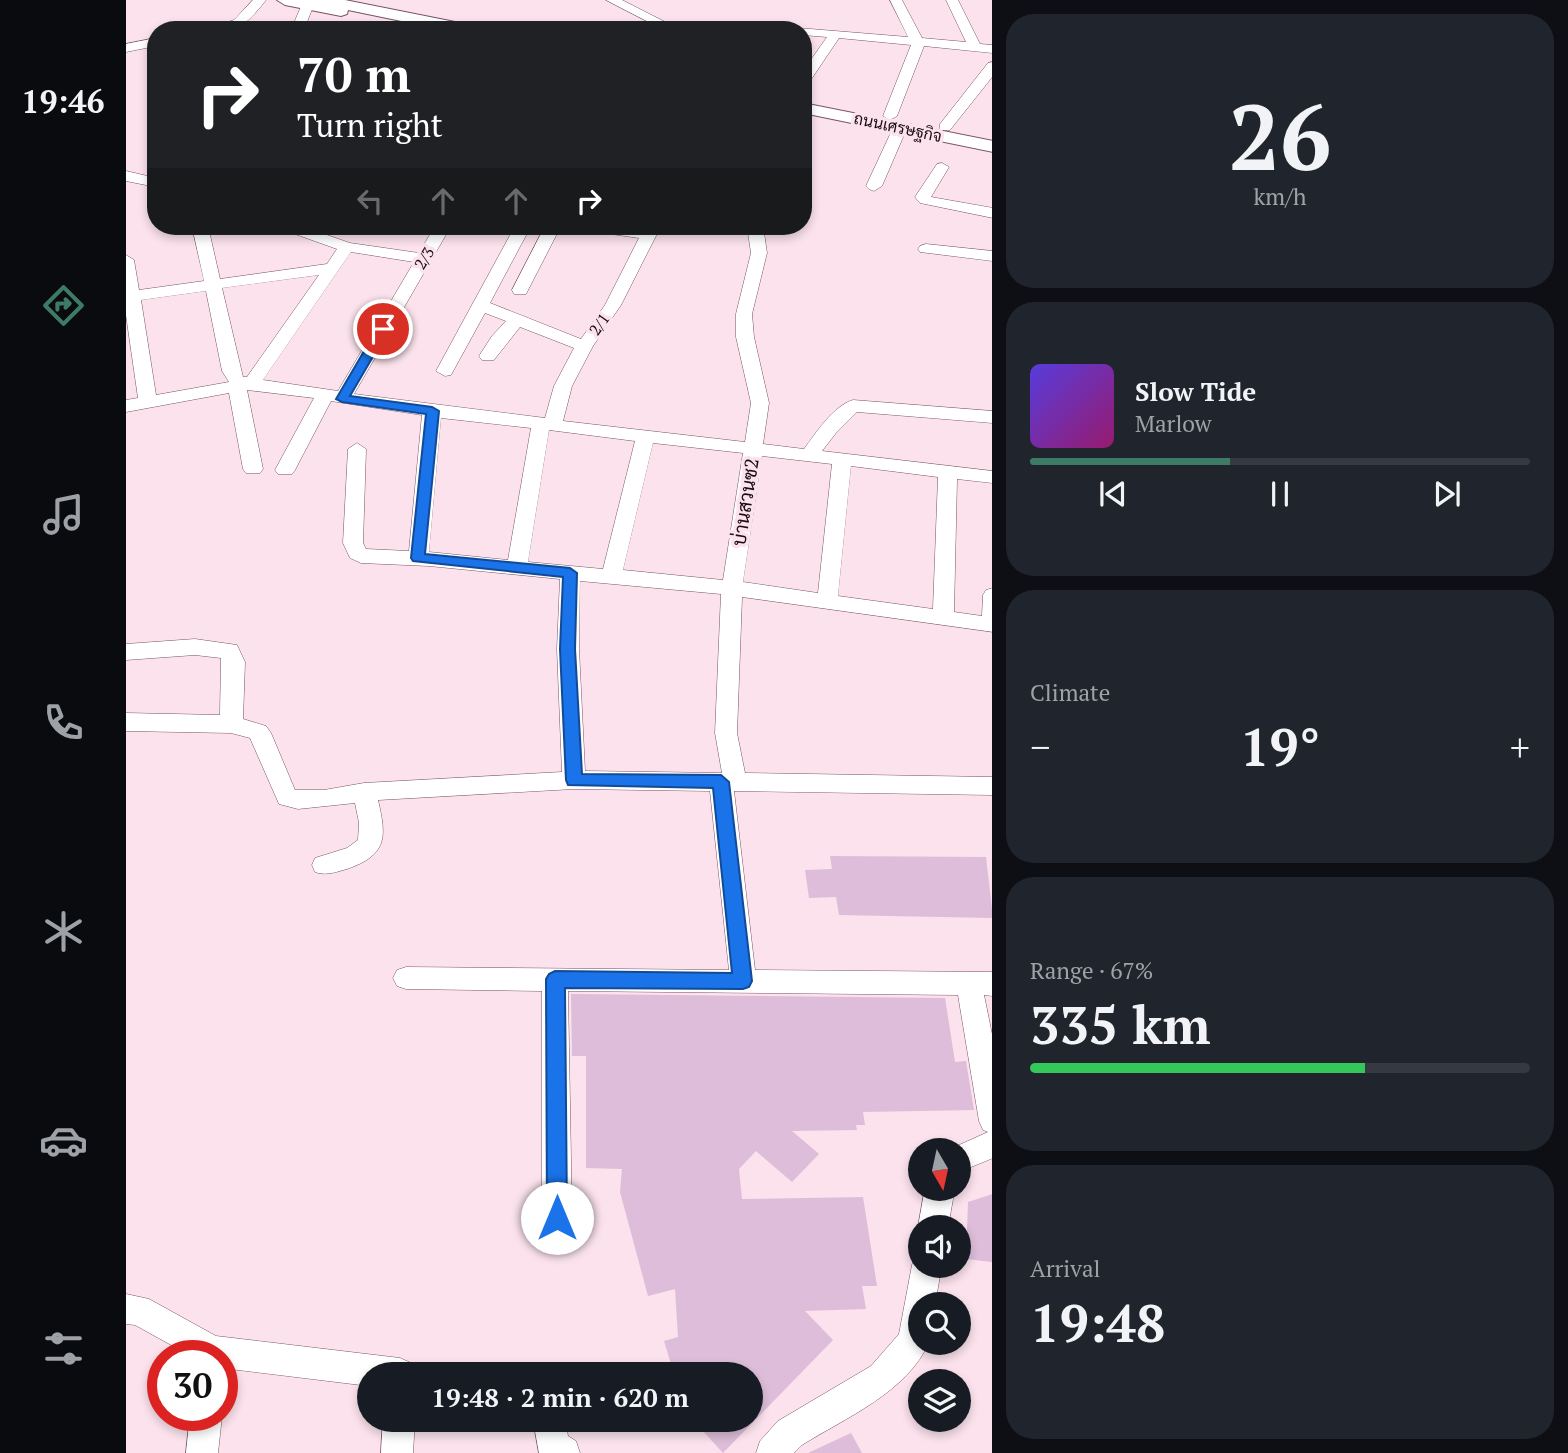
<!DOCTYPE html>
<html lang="en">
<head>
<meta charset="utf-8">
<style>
	body { margin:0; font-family:"PT Serif",Sarabun,serif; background:#20242c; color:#f1f3f6; height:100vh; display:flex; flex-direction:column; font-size:26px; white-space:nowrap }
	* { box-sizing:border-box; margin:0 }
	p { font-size:23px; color:#9ea1a6 }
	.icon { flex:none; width:38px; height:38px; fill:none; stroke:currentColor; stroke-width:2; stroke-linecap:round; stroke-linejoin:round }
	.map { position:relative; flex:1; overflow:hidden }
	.panel { display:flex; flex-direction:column; gap:14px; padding:14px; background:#0d0f14; width:576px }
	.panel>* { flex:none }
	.guide { position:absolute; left:21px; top:21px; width:665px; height:214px; border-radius:28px; box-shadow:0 4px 10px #0003; background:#202124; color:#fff; overflow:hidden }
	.needle { width:46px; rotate:171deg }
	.controls { position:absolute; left:782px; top:1138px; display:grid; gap:14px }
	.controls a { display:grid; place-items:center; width:63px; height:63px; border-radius:50%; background:#171b24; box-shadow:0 4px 10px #0003; font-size:35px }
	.speed { position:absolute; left:21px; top:1340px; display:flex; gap:14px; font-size:35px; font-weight:700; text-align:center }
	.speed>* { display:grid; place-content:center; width:91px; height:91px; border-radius:50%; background:#171b24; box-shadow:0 4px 10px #0003; line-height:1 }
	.speed .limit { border:10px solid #d22; background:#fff; color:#111 }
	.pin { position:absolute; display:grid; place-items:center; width:60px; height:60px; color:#fff; margin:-30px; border:4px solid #fff; border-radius:50%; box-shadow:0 2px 7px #0007 }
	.me { position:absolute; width:77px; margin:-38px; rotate:0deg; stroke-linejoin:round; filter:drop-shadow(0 0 5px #0008) }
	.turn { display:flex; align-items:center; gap:24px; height:147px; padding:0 35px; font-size:32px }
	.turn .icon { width:91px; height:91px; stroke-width:2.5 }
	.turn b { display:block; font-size:49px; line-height:60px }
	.lanes { display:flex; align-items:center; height:66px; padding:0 35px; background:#0003; justify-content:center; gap:35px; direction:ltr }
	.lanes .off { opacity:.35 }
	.big { font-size:52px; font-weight:600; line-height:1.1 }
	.panel .widget { flex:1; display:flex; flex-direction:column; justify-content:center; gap:10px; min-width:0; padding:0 24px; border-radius:28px; background:#20242c }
	.panel .dial { align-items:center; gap:0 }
	.dial b { font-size:91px; line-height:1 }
	.song { display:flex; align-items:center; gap:21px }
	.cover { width:84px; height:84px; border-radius:10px; background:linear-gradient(135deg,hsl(250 70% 55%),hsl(320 70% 35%)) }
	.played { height:7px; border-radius:4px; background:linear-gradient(90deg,#3e7b67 40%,#363941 40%) }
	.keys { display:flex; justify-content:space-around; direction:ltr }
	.heat { display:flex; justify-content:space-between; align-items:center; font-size:38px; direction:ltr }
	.charge { height:10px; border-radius:5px; background:linear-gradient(90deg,#34c759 67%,#363941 0) }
	.trip { position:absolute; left:231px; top:1362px; width:406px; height:70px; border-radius:35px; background:#171b24; box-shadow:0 4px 10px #0003; font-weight:600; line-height:70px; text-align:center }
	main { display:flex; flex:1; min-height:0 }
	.menu { display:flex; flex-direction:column; width:126px; justify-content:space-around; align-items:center; background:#090b0e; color:#9ea1a6 }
	.menu .icon { width:49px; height:49px }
	.menu .on { color:#3e7b67 }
	.menu b { font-size:32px; color:#f1f3f6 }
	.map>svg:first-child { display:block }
</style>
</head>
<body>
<main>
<nav class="menu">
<b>19:46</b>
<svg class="icon on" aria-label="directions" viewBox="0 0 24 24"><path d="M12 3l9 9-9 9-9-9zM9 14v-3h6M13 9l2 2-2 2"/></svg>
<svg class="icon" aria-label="music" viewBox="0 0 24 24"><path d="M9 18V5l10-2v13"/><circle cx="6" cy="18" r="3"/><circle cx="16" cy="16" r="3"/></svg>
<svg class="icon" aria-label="phone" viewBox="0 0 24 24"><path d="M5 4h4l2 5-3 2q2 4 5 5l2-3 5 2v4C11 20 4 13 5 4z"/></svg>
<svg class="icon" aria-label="climate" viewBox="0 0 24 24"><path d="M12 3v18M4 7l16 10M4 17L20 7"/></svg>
<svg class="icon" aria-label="car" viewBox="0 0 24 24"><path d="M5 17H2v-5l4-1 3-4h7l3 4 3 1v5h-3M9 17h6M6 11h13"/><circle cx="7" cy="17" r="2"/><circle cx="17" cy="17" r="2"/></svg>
<svg class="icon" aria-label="filters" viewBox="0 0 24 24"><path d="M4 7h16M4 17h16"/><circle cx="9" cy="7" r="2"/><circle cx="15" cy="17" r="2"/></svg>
</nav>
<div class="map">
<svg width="867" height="1453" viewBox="0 0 867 1453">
	<rect width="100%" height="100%" fill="#fbe2ec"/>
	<path fill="#ddbdd9" d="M704 856 860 857 867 918 713 915 710 897 683 898 679 870 706 869Z
		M445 994 819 998 829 1062 840 1061 848 1110 737 1112 739 1125H730L731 1130 666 1131 693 1154 666 1182 630 1151 613 1169 616 1199 737 1197 751 1286H736L740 1309 679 1311 707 1340 597 1453 566 1419H625V1374H548L538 1341 552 1337 549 1289 522 1296 494 1192 496 1169 460 1168V1056H446Z
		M867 1194V1262L840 1259 842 1202Z
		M725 1433 736 1453H682Z"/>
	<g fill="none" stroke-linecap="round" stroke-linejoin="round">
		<defs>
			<path id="minor" d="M127 0H140C118 28 113 30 78 30L108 20Z
				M182 0 188 4 178 30H165L176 4Z
				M480 0H496L555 30H538Z
				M764 0H776L796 38 840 42 820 0H832L854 44 867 45V53L798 46 771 116 764 120 757 116 785 45 713 38 682 84 677 85V71L701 37 677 35V30L672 28 782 37Z
				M585 26H657L663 30H579Z
				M30 38V46L0 52V44Z
				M867 62V76L824 130H814V124L862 63Z
				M774 124 781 128 756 186 748 191 743 189 740 186 767 128Z
				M816 163 823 167 805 197 867 208V218L794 203 789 197 811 164Z
				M0 171 30 178V187L0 181Z
				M66 226H82L94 279 201 264 211 249 155 229 153 226H175L224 243 293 253 309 226H325L228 394 419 418 428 386 448 348 394 327 368 360H356L353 356 366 336 380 321 359 313 325 375 319 376 310 371 389 226H405L364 303 455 339 479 305 513 238 464 231 456 226H493L517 230 519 226H535L495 305 467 346 446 386 437 421 619 442 625 403 610 337V314L625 253 621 226H637L641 253 626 314 628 337 643 403 637 444 678 449C690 433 707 406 727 400L867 411V423L731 412 710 433 696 451 867 471V483L831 479 828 612 856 616 857 595 860 590 867 588V632L616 597 611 733 619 773 867 777V795L608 791 629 970 867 972V996L858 995 867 1039V1158L833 1172V1150H822L862 1132 857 1130 853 1121 832 995 442 991 446 1218 441 1228 431 1233 421 1228 416 1218V991L280 989 271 986 267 978 271 970 280 967 603 970 584 791 448 789 252 800C261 838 261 855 221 869 210 872 200 876 189 872L186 865 189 858 221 848 232 840 233 823 229 803 172 809 153 804 124 738 105 733 0 731V713L94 715 95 658 69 655 0 660V644L69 639 111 645 119 662 117 719 140 726 145 733 169 790H198L238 783 436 772 431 649 434 579 303 566 235 563 224 558 217 543 222 449 231 443 240 449 237 543 240 549 283 551 296 415 205 401 169 470 166 474H152L149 470 188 398 121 390 137 469 134 473H120L117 469 103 393 0 412V400L12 398 0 315V255L8 260 13 290 78 281ZM225 252 288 262 212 391 137 380ZM193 275 121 377H117L96 288ZM80 291 96 371 103 382 30 395 15 300ZM315 418 405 428 382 560 303 552ZM423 430 509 441 477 569 402 562ZM527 443 617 453 597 580 497 570ZM636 456 706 464 692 593 617 582ZM725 466 812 477 807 609 712 596ZM454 581 595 594 589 733 596 773 459 771 453 649Z
				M419 226H435L400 294H388L386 290Z
				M800 244 867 251V261L794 252 792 249 794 246Z
				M799 1188H829L822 1227H794V1233L792 1227Z
				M794 1253V1265H816L809 1304H794V1342H803C782 1392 719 1418 676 1445L668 1453H630L634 1441 652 1421 745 1366 773 1334 786 1265 790 1254Z
				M0 1294 23 1299 90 1336 274 1358 285 1363 290 1374H243V1386L96 1368V1356H65L9 1325 0 1324Z
				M64 1416H96L92 1453H60Z
				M257 1419H289L287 1453H255Z
				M407 1419H439L442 1436 450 1441 454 1453H413Z"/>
			<path id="major" d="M151 0H219L344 25 352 30H319L222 10 221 14 215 16 159 5Z
				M677 103 867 141V152L677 113Z"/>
		</defs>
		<use href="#minor" stroke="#785465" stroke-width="1"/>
		<use href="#major" stroke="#785465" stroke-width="2"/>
		<use href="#minor" fill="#fff" fill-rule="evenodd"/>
		<use href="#major" fill="#fff" fill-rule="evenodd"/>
	</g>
	<path fill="#1a73e8" stroke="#114b97" stroke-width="2" d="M257 325 263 329 224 396 306 407 313 411 299 554 444 568 451 573 449 649 456 774 595 775 603 782 626 981 623 987 617 989 439 988 441 1218 438 1225 431 1228 424 1225 421 1218 420 979 423 974 429 971 606 973 587 788 442 785 440 780 434 649 437 577 287 561 285 558 300 414 216 402 210 399 251 329Z"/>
	<g text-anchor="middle" stroke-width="7" stroke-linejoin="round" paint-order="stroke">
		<g font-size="16" fill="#1b0d14" stroke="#fbe2ec">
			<text transform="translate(772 127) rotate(12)" y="6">ถนนเศรษฐกิจ</text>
			<text transform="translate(298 258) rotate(-59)" y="6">2/3</text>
			<text transform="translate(473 324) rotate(-55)" y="6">2/1</text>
		</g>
		<g font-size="19" fill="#1b0d14" stroke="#fbe2ec">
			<text transform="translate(619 502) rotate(-81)" y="7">บ่านสวนซ2</text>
		</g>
	</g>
</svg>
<div class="controls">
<a><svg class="needle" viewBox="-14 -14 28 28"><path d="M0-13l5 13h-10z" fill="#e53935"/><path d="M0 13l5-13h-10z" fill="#9ea1a6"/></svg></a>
<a><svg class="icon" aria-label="sound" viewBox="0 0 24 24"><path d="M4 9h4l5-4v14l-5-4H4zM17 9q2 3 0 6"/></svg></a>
<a><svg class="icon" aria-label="search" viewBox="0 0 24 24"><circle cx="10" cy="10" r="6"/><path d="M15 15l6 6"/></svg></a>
<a><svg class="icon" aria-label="layers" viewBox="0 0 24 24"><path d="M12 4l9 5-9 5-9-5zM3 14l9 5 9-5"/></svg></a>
</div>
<div class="speed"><div class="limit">30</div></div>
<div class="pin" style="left:257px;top:329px;background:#d93025"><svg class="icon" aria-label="arrive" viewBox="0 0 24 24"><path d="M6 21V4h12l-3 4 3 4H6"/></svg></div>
<svg class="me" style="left:431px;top:1218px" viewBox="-20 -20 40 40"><circle r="19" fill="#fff"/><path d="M0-13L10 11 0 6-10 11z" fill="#1a73e8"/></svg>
<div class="trip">19:48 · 2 min · 620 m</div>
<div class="guide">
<div class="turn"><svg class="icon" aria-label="right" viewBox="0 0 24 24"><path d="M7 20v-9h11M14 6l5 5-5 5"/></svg><div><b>70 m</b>Turn right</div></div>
<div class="lanes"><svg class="icon off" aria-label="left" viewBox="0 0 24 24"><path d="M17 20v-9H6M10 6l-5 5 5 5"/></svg><svg class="icon off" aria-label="ahead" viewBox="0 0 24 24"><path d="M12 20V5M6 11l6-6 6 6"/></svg><svg class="icon off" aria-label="ahead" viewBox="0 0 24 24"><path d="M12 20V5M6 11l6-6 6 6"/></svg><svg class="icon" aria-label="right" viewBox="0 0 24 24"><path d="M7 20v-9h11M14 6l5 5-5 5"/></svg></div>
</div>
</div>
<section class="panel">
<div class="widget dial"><b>26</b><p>km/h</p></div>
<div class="widget">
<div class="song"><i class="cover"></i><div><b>Slow Tide</b><p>Marlow</p></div></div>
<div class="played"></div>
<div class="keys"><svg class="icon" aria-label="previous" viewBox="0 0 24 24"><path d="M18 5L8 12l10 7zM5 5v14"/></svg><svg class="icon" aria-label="pause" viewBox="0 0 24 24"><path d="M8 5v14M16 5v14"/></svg><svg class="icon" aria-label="next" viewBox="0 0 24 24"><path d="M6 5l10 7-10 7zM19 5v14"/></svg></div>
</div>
<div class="widget"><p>Climate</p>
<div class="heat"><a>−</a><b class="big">19°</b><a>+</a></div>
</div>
<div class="widget"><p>Range · 67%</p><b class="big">335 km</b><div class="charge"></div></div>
<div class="widget"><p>Arrival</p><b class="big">19:48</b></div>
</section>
</main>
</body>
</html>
